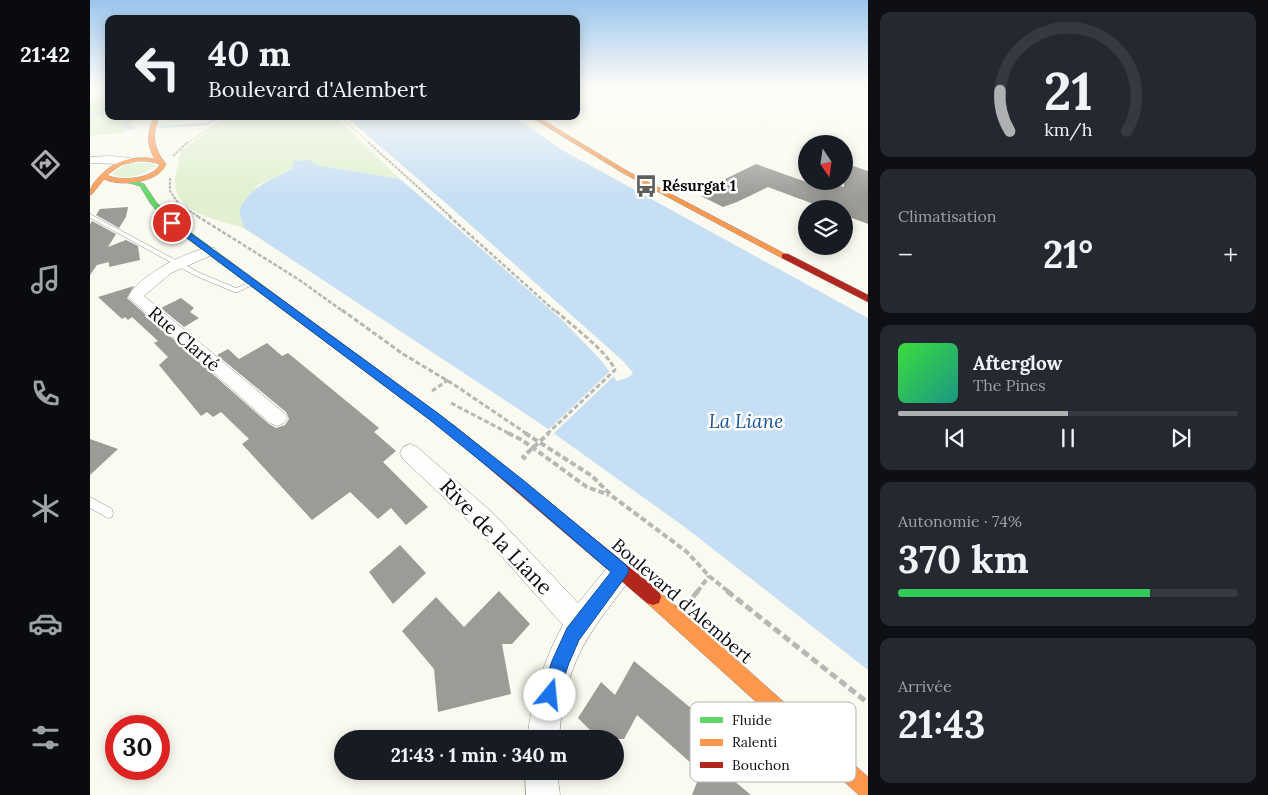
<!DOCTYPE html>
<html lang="fr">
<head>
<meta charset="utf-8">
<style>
	body { margin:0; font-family:Lora,serif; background:#242831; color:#f1f3f6; height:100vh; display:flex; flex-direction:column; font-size:19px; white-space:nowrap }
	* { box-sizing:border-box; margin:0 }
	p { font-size:16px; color:#9ea1a6 }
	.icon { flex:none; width:28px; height:28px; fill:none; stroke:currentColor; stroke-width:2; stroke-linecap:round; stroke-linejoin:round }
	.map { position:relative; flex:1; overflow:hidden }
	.details { display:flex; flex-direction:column; gap:12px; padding:12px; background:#0d0f14; width:400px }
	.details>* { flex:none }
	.hud { position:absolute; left:15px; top:15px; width:475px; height:105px; border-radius:10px; box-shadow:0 2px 12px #0003; background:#171b24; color:#f1f3f6; overflow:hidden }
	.needle { width:32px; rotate:167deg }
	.fabs { position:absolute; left:708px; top:135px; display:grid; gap:10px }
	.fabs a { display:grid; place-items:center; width:55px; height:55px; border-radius:50%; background:#171b24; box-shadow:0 2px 12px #0003; font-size:25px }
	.speed { position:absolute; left:15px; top:715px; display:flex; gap:10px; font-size:25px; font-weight:700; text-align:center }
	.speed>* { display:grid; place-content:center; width:65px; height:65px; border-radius:50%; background:#171b24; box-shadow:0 2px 12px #0003; line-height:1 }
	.speed .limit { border:8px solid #d22; background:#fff; color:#111 }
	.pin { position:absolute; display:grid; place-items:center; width:42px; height:42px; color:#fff; margin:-21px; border:2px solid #fff; border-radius:50%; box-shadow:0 1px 5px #0007 }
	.me { position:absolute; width:55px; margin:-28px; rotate:17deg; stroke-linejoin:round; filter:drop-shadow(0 0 4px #0008) }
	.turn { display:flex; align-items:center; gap:18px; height:105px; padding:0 20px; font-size:22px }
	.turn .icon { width:65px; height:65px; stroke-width:2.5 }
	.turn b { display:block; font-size:35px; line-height:42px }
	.big { font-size:38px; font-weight:700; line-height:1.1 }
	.details .card { flex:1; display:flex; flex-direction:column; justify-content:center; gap:8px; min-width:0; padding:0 18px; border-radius:10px; background:#242831 }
	.details .dial { align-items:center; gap:0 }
	.dial svg { height:130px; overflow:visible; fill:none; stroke:#363941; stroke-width:7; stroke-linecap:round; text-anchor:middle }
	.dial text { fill:#f1f3f6; stroke:none }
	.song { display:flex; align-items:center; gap:15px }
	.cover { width:60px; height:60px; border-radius:8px; background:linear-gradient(135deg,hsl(120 70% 55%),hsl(170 70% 35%)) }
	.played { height:5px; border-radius:2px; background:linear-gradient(90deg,#afb0b1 50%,#363941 50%) }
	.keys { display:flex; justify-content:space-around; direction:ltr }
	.heat { display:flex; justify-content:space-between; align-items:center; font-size:28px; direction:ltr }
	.charge { height:8px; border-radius:4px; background:linear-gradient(90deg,#34c759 74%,#363941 0) }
	.trip { position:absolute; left:244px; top:730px; width:290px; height:50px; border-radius:25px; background:#171b24; box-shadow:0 2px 12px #0003; font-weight:700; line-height:50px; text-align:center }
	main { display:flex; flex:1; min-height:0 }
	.dock { display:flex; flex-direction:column; width:90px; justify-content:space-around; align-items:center; background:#090b0e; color:#9ea1a6 }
	.dock .icon { width:35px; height:35px }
	.dock .active { color:#afb0b1 }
	.dock b { font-size:22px; color:#f1f3f6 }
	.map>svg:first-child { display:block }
</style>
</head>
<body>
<main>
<nav class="dock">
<b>21:42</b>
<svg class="icon active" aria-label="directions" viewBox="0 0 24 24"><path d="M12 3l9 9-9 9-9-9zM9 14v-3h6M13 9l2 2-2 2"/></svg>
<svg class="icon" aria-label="music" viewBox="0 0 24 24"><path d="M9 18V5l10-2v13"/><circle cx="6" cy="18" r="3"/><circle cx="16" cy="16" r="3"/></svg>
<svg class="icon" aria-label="phone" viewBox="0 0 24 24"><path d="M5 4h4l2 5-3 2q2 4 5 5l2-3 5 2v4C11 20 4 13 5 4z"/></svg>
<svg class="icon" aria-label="climate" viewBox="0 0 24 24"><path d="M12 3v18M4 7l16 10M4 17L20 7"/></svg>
<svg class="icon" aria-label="car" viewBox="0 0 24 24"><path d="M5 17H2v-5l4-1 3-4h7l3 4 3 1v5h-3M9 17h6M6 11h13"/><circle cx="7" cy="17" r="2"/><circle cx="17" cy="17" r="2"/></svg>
<svg class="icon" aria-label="filters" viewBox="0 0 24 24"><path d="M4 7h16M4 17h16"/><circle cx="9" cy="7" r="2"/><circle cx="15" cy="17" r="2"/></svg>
</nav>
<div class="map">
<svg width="778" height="795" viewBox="0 0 778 795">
	<rect width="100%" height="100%" fill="#fafaf0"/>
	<path fill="#e0f0d0" d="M19 115V116H48L34 133 0 136V118Z
		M144 116H245L310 179 226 165 220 160 168 185 149 210 154 228C131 221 89 214 85 186 84 174 90 163 90 151L124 127Z
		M58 162 66 166C52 175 38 181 22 174L35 165Z"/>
	<path fill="#cfe7be" d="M19 97V115L0 118V99Z"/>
	<path fill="#c7dff4" d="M255 116H412L429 120 472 150 778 318V670L596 528 448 422 154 228 149 210C163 184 179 182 203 168V161L220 160 226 165 310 179 379 238 471 319 509 358 527 381 539 377 543 373 534 362 357 204Z"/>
	<path fill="#fafaf0" d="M521 370 525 375 462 435 457 431Z"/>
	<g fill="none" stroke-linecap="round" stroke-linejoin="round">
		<path stroke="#c7dff4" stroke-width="2.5" d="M0 115 19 112
			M35 116 36 128H43
			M70 127 116 124 132 116"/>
	</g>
	<path fill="#9c9b96" d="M754 163 778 171V224L754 215V209H737L678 187 647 202 633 207 611 196 634 189 629 182 666 164 722 184 727 181H737L754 187Z
		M38 207 36 217 29 228 6 215 10 209Z
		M2 221 26 234 18 247 36 240 48 246 50 260 19 267V262L7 265 0 275V224Z
		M44 286 37 298 179 424 186 428 195 425 199 419 196 412 127 355 138 349 149 359 177 343 192 356 198 353 289 428 284 432 306 451 293 462 338 507 316 525 301 508 288 519 260 492 222 520 152 444 159 439 131 412 123 417 117 412 111 416 69 365 78 357 64 343 68 341 42 317 38 320 35 317 32 319 8 297Z
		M91 298 104 308 100 312 109 318 94 327 71 308Z
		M0 439 28 449 0 475Z
		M310 545 336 573 303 604 279 572Z
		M409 591 440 624 422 644H412L421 694 348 712 344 669 312 631 346 597 374 627Z
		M544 661 613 718 608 728 637 753 630 769 661 795H602L611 772 547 715 534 739H509L488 718 511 682 525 695Z"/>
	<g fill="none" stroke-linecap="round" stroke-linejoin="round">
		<defs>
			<path id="lane" d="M486 105 496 107 497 108 495 109 486 107Z
				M459 116H468L447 121 445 120Z
				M0 214 110 273 146 288 161 282 163 281 166 283 148 292H144L106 276 0 218Z
				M0 497 22 509 23 513 22 517 18 518 0 508Z"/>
			<path id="street" d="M21 156 40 158 45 161C39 166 10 163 0 163V157Z
				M119 247 124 248 126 251 124 254 81 273 54 296 194 413 197 418 194 423 187 426 180 423 38 297C50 274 95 253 119 247Z
				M320 444 327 447 403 513 488 603 522 562 531 558 540 562 544 571 540 580C495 637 475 664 469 739H437C442 699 453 661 473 625L387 529 313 459 310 453 313 447Z
				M435 771H467L470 795H436Z"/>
			<path id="fast" d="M38 179 54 184 66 202 85 221 366 427 368 430 366 433 362 435 358 433 79 225 61 204 50 186 36 182V180Z"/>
			<path id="slow" d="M65 116H70C61 134 63 148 76 164 69 183 30 187 14 179L2 194 0 195C0 187 3 184 8 178 23 161 43 155 65 159 56 144 57 131 65 116ZM47 161H58L70 164C64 179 30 182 17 175L31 165Z
				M440 116H446L537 171 699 256 692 258 533 173Z
				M563 589 569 591 778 777V795H769L557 603 555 597 557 591Z"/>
			<path id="jam" d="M692 254H698L778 295V302L692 258Z
				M362 425 366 427 569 591 571 597 569 603 563 605 557 603 358 433 356 430 358 427Z"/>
		</defs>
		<use href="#lane" stroke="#93938f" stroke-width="1"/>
		<use href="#street" stroke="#93938f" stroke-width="1"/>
		<use href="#fast" stroke="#8a8a85" stroke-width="1"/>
		<use href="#slow" stroke="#8a8a85" stroke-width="1"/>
		<use href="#jam" stroke="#8a8a85" stroke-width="1"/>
		<path stroke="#b7b7b5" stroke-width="1" stroke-dasharray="2.5 1" stroke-linecap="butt" d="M249 116 279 143
			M97 143 140 116"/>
		<path stroke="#b7b7b5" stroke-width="2" stroke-dasharray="3 1" stroke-linecap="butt" d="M278 142 361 217
			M83 156 98 142
			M80 178V191L89 204
			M89 204 109 217"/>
		<path stroke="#b7b7b5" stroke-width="2.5" stroke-dasharray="4 2" stroke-linecap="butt" d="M107 216 208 279 254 312
			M359 216 466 312"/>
		<path stroke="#b7b7b5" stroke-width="3" stroke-dasharray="5 2.5" stroke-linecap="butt" d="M252 310 313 354 363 384 437 434
			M342 391 358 380
			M361 403 420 434
			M457 434 525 370C517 351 481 325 465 310"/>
		<path stroke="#b7b7b5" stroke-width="4" stroke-dasharray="6 3" stroke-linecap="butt" d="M418 433 432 440 497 487 519 495
			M435 433 502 476 522 496 597 552 619 576 639 592
			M436 459 433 457 459 433
			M607 592 619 576"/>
		<path stroke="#b7b7b5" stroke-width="5" stroke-dasharray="8 4" stroke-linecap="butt" d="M637 591 778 703
			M603 597 608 591"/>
		<use href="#lane" fill="#fefefd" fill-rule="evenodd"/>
		<use href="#street" fill="#fefefd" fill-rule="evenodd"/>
		<use href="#fast" fill="#63d668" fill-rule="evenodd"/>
		<use href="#slow" fill="#ff974d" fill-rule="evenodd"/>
		<use href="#jam" fill="#b3261e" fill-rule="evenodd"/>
		<defs>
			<path id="rail" d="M766 86 778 91"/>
		</defs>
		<use href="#rail" stroke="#d6c6c3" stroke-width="2.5"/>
		<use href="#rail" stroke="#fff" stroke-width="2" stroke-dasharray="5" stroke-linecap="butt"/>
	</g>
	<linearGradient id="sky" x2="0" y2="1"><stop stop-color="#9bc5ed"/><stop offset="0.44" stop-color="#fdfdf8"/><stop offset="1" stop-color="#fdfdf8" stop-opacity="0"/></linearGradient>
	<rect width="778" height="197" fill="url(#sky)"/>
	<path fill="#1a73e8" stroke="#114b97" d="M80 222H85L349 414 433 480 536 565 539 571 536 576 489 640 479 663 466 701 460 704 453 701 451 695 462 661 477 628 521 572 424 488 340 420 80 225Z"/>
	<defs>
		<symbol id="bus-bare" viewBox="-9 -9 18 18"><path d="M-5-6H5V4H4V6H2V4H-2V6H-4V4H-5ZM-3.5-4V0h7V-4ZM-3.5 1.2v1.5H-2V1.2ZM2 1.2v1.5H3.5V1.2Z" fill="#5f5f5c" stroke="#fff" stroke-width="2.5" paint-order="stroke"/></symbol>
	</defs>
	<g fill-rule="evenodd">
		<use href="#bus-bare" x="540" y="170" width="32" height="32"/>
	</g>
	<g text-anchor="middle" stroke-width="5" stroke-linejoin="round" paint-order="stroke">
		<g font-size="15" font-weight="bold" fill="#0c0c0c" stroke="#fff" text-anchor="start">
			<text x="572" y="191">Résurgat 1</text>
		</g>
		<g font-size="18" fill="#0c0c0c" stroke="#fff">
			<text transform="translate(94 339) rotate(41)" y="6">Rue Clarté</text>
			<text transform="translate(592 601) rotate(41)" y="6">Boulevard d'Alembert</text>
		</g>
		<g font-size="19" font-style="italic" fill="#18549b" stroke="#fff">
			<text x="656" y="428">La Liane</text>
		</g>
		<g font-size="21" fill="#0c0c0c" stroke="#fff">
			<text transform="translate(406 537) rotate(46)" y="7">Rive de la Liane</text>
		</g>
	</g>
	<rect x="600" y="702" width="166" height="80" rx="8" fill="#fff" stroke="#b6b6b6" stroke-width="1"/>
	<rect x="610" y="717" width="23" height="6" fill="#63d668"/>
	<rect x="610" y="739" width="23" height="7" fill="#ff974d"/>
	<rect x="610" y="762" width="23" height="6" fill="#b3261e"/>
	<g font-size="14" fill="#0c0c0c">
		<text x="642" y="725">Fluide</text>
		<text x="642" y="747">Ralenti</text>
		<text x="642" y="770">Bouchon</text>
	</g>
</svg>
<div class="fabs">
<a><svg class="needle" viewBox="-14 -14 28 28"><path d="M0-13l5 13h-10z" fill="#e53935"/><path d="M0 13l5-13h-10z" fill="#9ea1a6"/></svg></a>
<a><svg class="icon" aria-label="layers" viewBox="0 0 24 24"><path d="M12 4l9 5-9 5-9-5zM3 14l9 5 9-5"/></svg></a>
</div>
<div class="speed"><div class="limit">30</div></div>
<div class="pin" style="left:82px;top:223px;background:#d93025"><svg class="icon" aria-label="arrive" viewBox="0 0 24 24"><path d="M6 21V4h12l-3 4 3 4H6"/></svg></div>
<svg class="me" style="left:460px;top:695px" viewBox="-20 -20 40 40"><circle r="19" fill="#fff"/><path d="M0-13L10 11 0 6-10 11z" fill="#1a73e8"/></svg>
<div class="trip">21:43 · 1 min · 340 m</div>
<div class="hud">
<div class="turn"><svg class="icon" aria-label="left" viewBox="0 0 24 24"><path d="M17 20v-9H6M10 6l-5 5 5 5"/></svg><div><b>40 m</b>Boulevard d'Alembert</div></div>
</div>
</div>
<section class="details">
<div class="card dial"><svg viewBox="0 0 100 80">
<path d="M14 69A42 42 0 1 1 86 69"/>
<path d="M14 69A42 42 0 0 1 8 44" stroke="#afb0b1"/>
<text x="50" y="56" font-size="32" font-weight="700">21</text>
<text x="50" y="72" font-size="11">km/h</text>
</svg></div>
<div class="card"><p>Climatisation</p>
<div class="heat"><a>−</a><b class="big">21°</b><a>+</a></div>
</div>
<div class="card">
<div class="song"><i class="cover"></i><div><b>Afterglow</b><p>The Pines</p></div></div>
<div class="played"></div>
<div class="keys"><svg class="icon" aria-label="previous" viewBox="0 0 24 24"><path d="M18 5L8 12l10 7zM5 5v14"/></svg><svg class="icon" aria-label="pause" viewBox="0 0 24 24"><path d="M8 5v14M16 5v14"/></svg><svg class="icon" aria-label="next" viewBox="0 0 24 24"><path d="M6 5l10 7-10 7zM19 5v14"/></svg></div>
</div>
<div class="card"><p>Autonomie · 74%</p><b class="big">370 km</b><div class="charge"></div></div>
<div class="card"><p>Arrivée</p><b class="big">21:43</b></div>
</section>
</main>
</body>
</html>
